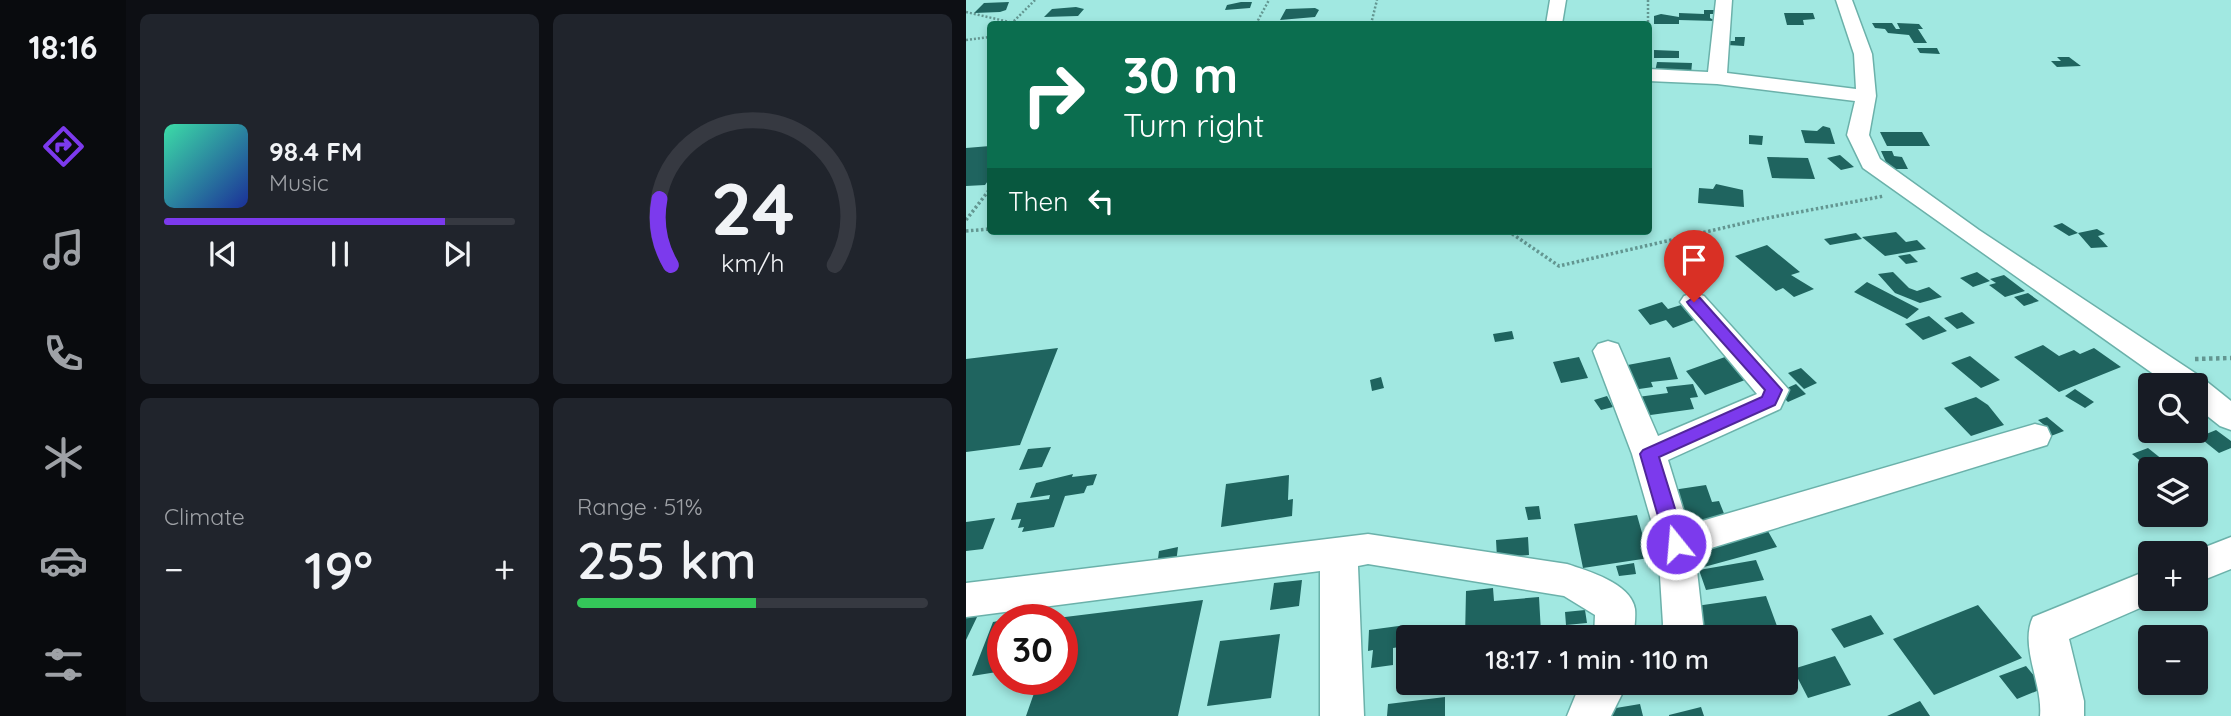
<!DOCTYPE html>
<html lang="en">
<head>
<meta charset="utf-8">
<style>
	body { margin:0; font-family:Quicksand,sans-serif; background:#20242c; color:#f1f3f6; height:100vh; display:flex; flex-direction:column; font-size:26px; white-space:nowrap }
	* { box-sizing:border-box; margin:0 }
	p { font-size:23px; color:#9ea1a6 }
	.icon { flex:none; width:38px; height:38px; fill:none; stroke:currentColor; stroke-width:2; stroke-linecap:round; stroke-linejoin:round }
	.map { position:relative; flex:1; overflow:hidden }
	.side { display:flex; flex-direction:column; gap:14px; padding:14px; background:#0d0f14; width:840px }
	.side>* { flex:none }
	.banner { position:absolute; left:21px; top:21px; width:665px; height:214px; border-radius:7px; box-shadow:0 4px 10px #0003; background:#0b6e4f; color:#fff; overflow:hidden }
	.tools { position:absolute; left:1172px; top:373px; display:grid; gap:14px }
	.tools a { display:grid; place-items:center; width:70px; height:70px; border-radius:7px; background:#171b24; box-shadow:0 4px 10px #0003; font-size:35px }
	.speed { position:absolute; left:21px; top:604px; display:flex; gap:14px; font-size:35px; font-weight:700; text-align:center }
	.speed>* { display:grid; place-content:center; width:91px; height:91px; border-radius:50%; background:#171b24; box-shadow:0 4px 10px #0003; line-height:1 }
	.speed .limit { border:10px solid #d22; background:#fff; color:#111 }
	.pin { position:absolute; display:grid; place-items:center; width:60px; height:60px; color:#fff; margin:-72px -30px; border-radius:50% 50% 50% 0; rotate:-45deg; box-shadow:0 0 7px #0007 }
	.pin .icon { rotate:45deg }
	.me { position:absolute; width:77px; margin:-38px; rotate:343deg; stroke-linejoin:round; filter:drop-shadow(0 0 5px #0008) }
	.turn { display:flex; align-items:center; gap:24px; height:147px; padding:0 21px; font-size:32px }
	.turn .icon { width:91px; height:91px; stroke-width:2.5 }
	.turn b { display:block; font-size:49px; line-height:60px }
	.then { display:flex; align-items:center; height:66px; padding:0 21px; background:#0003; gap:14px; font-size:26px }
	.big { font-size:52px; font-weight:600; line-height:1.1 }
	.side .tile { flex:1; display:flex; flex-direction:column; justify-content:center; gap:10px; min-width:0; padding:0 24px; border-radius:10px; background:#20242c }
	.side .dial { align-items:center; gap:0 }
	.dial svg { height:182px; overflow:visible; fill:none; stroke:#363941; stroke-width:7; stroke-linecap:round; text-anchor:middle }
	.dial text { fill:#f1f3f6; stroke:none }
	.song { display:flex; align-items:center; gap:21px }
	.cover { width:84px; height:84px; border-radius:10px; background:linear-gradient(135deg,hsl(160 70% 55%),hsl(230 70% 35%)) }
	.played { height:7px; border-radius:4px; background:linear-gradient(90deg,#7c3aed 80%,#363941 80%) }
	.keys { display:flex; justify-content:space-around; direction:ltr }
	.heat { display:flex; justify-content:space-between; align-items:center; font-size:38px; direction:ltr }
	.charge { height:10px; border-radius:5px; background:linear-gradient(90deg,#34c759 51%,#363941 0) }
	.side .tiles { flex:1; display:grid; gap:14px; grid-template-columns:repeat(2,1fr) }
	.trip { position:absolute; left:430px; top:625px; width:402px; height:70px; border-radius:7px; background:#171b24; box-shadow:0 4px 10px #0003; font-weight:600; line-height:70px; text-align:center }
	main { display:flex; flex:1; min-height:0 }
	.tab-bar { display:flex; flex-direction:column; width:126px; justify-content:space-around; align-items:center; background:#090b0e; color:#9ea1a6 }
	.tab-bar .icon { width:49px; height:49px }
	.tab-bar .active { color:#7c3aed }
	.tab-bar b { font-size:32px; color:#f1f3f6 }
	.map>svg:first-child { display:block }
</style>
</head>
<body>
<main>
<nav class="tab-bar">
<b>18:16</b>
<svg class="icon active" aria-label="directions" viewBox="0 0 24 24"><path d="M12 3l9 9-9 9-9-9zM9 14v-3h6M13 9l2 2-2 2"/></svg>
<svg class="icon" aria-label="music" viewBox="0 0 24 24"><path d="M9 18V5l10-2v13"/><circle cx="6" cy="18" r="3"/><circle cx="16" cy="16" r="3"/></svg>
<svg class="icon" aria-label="phone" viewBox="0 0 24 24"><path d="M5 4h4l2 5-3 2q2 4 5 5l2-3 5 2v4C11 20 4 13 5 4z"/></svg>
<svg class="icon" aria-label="climate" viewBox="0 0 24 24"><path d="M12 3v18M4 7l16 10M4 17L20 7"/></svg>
<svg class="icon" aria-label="car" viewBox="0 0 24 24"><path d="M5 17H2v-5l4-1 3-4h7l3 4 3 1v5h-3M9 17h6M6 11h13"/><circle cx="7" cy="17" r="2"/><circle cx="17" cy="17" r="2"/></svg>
<svg class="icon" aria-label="filters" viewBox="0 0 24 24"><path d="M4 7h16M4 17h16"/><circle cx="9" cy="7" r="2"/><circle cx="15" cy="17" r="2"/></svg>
</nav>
<section class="side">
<div class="tiles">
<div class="tile">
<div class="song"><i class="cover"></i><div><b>98.4 FM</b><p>Music</p></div></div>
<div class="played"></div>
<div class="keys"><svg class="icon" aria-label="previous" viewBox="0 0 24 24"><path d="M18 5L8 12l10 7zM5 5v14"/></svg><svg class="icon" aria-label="pause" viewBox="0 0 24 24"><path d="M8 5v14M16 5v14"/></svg><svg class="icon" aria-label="next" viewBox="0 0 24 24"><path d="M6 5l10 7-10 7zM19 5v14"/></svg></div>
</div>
<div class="tile dial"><svg viewBox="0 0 100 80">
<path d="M14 69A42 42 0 1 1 86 69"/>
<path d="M14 69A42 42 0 0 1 9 40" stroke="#7c3aed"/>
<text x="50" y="56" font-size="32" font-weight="700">24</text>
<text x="50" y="72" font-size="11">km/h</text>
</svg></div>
<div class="tile"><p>Climate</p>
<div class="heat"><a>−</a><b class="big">19°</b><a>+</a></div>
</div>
<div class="tile"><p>Range · 51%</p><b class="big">255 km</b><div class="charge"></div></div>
</div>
</section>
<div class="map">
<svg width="1265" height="716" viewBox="0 0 1265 716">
	<rect width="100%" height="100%" fill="#a1e8e1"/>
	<path fill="#1f645f" d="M43 2 40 10 34 12 8 13 18 3Z
		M275 2H286L284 8 259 10 261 5Z
		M110 7 118 9 112 16 78 17 86 9Z
		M349 8 353 10 349 17 314 20 320 9Z
		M738 10H750V14H744V18L750 21 713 20V24H688V16L695 14 713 17V13L738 14Z
		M818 13H847L849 19 837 20 838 25H821Z
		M906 23H926L930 29H934L931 23 953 24 957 29H952L961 43H948L943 35 922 33 919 29 909 28Z
		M769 37H779L778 46 761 45V41H769Z
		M951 48H971L974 54 954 53Z
		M688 50 713 51V58H688Z
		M1091 57H1103L1115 66 1091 67 1085 61H1095Z
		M691 62 726 63 725 74 689 72Z
		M857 126 864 128 869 144 839 143 835 130 851 131Z
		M914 132H956L964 146H921Z
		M783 135 797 136 796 145 783 144Z
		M24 146V178L19 185 0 186V148Z
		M915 151H926L928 156 936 157 942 169H923Z
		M874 155 888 167 875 170 861 158Z
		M801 157 842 158 849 179 806 178Z
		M750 184 777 190 778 207 732 203 733 188 747 189Z
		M1096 223 1112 233 1103 236 1087 226Z
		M1131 229 1139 234 1132 236 1142 247 1125 248 1112 233Z
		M930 232 940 242 951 240 960 249 919 256 896 237Z
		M890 233 896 239 864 245 858 239Z
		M801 245 834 272 825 275 848 289 828 297 817 288 810 291 769 256Z
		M944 254 952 262 940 264 932 256Z
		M927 272 943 288 951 291 963 287 976 297 954 303 929 293 912 274Z
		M1011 272 1024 281 1007 287 994 278Z
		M1038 275 1059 291 1039 297 1023 285 1030 283 1024 279Z
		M901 282 953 309 941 319 888 292Z
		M1062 293 1073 301 1058 306 1048 297Z
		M696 302 702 309 715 305 728 320 707 328 700 320 684 325 672 310Z
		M996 312 1009 323 991 329 978 318Z
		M963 316 981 331 957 340 939 324Z
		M546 331 548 339 529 342 527 334Z
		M1077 345 1093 356 1108 350 1114 354 1128 348 1155 367 1093 392 1048 357Z
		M92 348 54 445 0 452V359Z
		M1004 356 1034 380 1015 388 985 363Z
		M613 357 622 378 595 383 587 362Z
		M704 357 712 379 685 382 687 387 659 391 651 367Z
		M759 357 779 380 739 395 720 371Z
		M835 368 851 383 838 389 822 373Z
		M415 377 418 388 406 391 404 380Z
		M727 384 732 397 724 398 728 409 670 417 664 398 702 393 700 387Z
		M830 384 840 394 822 402 812 392Z
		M1109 389 1128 402 1119 408 1099 396Z
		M641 396 647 407 635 410 628 400Z
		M1010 397 1022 405 1038 425 1005 436 978 408Z
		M1081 417 1098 431 1085 436 1079 431 1083 429 1072 420Z
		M1250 430 1265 441V448L1253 453 1233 437Z
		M85 447 76 467 53 470 62 449Z
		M1182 448 1202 464 1184 469 1166 454Z
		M107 474 106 477 131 474 127 485 121 486 118 493 99 496 88 527 56 532 58 527 52 528 55 519 45 520 51 503 83 499 84 495 64 498 70 483Z
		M323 475 322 500 327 499 326 516 255 527 260 484Z
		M740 485 746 502 753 501 759 516 710 524 700 491Z
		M573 506 575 519 562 520 559 507Z
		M671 515 683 558 617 568 608 524Z
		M29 518 17 549 0 551V522Z
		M799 526 811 547 738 567 728 546Z
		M562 537 563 555 531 558 530 540Z
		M212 547 210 563 191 566 193 551Z
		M790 560 798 580 740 590 733 570Z
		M668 563 670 574 653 576 650 566Z
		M336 580 333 606 304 610 308 583Z
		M527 588 528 601 573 597 575 633 595 631 596 637H499L500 591Z
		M800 596 815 637H731L723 607Z
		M237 600 212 716H60L73 679H96V620L91 618Z
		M1012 605 1056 658 968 695 927 639Z
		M619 610 621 623 600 625 599 612Z
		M12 615 0 640V616Z
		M905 615 918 634 878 648 865 629Z
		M37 620V671L6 676 27 622Z
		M440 625V646L427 648V665L405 668 407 650 402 651 403 630Z
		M314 634 305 698 241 706 254 641Z
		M869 656 885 685 842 698 827 669Z
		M1060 666 1078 688 1051 699 1033 676Z
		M451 682H494V691L451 695Z
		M479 697V716H421L422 704Z
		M954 701 964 716H921Z
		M674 704 677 716H640L638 710Z
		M735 707 738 716H703V715Z"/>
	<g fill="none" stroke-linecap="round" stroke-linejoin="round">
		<defs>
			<path id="minor" d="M584 0H600L596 24H580Z
				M750 0H766L761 73 890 89 888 54 870 0H886L906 54 910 96 903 135 914 159 1013 230 1235 377 1265 401V430L1254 426 1230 407V385H1203L897 168 881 135 889 101 751 84 682 81V69L742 72Z
				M728 293 738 296 823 390 814 409 702 460 722 525 1069 424 1081 427 1085 436 1081 445 729 553 737 624 735 637H695L697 624 692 544 666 454 627 351 632 344 642 341 652 344 692 436 791 394 714 302 718 296Z
				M402 534 601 564C622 571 665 583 669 609 670 618 668 628 668 637H628L629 615 598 596 402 564 392 566 398 716H354V571L0 617V583Z
				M1265 537V569L1230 583V553H1224Z
				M1185 569V598H1197L1103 639 1118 701V716H1074C1077 684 1053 646 1067 617Z
				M615 682H662L645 716H601Z"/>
		</defs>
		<use href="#minor" stroke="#6bb1aa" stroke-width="3"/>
		<path stroke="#639691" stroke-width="2.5" stroke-dasharray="2 2" stroke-linecap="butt" d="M682 0V31
			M0 12 52 24
			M45 24 69 0
			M290 24 303 0
			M405 24 411 0
			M0 40 24 37"/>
		<path stroke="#639691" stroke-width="3.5" stroke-dasharray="2.5 2.5" stroke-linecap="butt" d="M0 220 24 189
			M0 231 24 229
			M542 231 593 266 791 220 918 196"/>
		<path stroke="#639691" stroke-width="4.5" stroke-dasharray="3.5 3.5" stroke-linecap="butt" d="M1229 359 1265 358"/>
		<use href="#minor" fill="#fff" fill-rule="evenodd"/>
	</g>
	<path fill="#7c3aed" stroke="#51269a" stroke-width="2" d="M728 297 734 298 816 390 809 405 693 457 720 544 717 549H703L700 544 674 454 677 450 796 397 799 390 723 305 721 302Z"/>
</svg>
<div class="tools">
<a><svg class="icon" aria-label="search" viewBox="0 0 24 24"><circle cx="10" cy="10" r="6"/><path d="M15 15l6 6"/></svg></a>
<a><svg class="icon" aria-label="layers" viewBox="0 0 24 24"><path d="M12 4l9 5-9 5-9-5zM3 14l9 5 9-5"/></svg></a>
<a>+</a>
<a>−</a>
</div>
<div class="speed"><div class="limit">30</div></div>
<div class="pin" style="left:728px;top:302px;background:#d93025"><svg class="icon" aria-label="arrive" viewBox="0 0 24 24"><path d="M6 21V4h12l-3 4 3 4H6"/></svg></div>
<svg class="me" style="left:710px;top:544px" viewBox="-20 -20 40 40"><circle r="17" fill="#7c3aed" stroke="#fff" stroke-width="3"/><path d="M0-11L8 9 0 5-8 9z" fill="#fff"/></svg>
<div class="trip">18:17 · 1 min · 110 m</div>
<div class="banner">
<div class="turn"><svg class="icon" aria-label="right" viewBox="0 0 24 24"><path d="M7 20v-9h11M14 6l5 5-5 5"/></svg><div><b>30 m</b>Turn right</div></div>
<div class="then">Then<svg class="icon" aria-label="left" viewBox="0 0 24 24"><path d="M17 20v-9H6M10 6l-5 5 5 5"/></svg></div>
</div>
</div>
</main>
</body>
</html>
